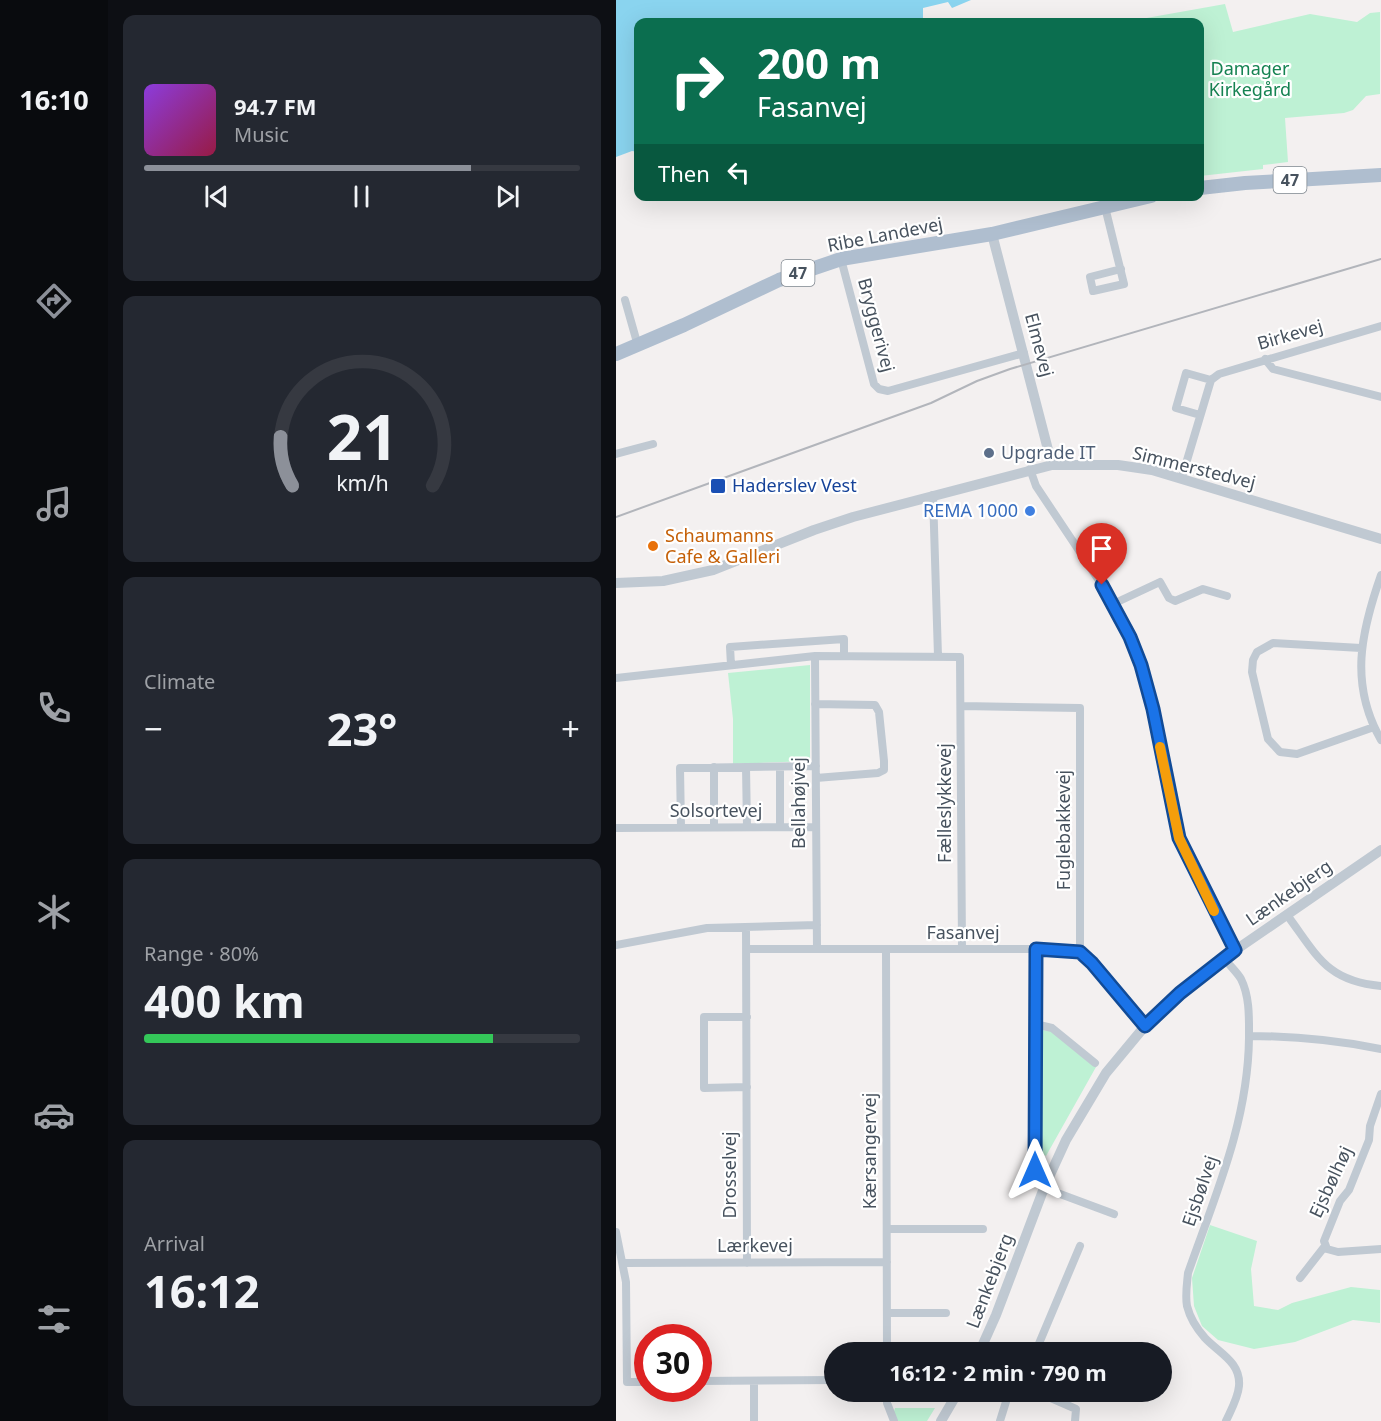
<!DOCTYPE html>
<html lang="en">
<head>
<meta charset="utf-8">
<style>
	body { margin:0; font-family:"Noto Sans",sans-serif; background:#242831; color:#f1f3f6; height:100vh; display:flex; flex-direction:column; font-size:22px; white-space:nowrap }
	* { box-sizing:border-box; margin:0 }
	p { font-size:20px; color:#9ea1a6 }
	.icon { flex:none; width:33px; height:33px; fill:none; stroke:currentColor; stroke-width:2; stroke-linecap:round; stroke-linejoin:round }
	.map { position:relative; flex:1; overflow:hidden }
	.drawer { display:flex; flex-direction:column; gap:15px; padding:15px; background:#0d0f14; width:508px }
	.drawer>* { flex:none }
	.top-card { position:absolute; left:18px; top:18px; width:570px; height:183px; border-radius:12px; box-shadow:0 6px 24px #0002; background:#0b6e4f; color:#fff; overflow:hidden }
	.speed { position:absolute; left:18px; top:1324px; display:flex; gap:12px; font-size:30px; font-weight:700; text-align:center }
	.speed>* { display:grid; place-content:center; width:78px; height:78px; border-radius:50%; background:#171b24; box-shadow:0 6px 24px #0002; line-height:1 }
	.speed .limit { border:9px solid #d22; background:#fff; color:#111 }
	.pin { position:absolute; display:grid; place-items:center; width:51px; height:51px; color:#fff; margin:-62px -26px; border-radius:50% 50% 50% 0; rotate:-45deg; box-shadow:0 0 6px #0007 }
	.pin .icon { rotate:45deg }
	.me { position:absolute; width:66px; margin:-33px; rotate:0deg; stroke-linejoin:round; filter:drop-shadow(0 0 4px #0008) }
	.turn { display:flex; align-items:center; gap:21px; height:126px; padding:0 24px; font-size:27px }
	.turn .icon { width:78px; height:78px; stroke-width:2.5 }
	.turn b { display:block; font-size:42px; line-height:51px }
	.then { display:flex; align-items:center; height:57px; padding:0 24px; background:#0003; gap:12px; font-size:22px }
	.big { font-size:45px; font-weight:700; line-height:1.1 }
	.drawer .widget { flex:1; display:flex; flex-direction:column; justify-content:center; gap:9px; min-width:0; padding:0 21px; border-radius:12px; background:#242831 }
	.drawer .dial { align-items:center; gap:0 }
	.dial svg { height:156px; overflow:visible; fill:none; stroke:#363941; stroke-width:7; stroke-linecap:round; text-anchor:middle }
	.dial text { fill:#f1f3f6; stroke:none }
	.song { display:flex; align-items:center; gap:18px }
	.cover { width:72px; height:72px; border-radius:9px; background:linear-gradient(135deg,hsl(270 70% 55%),hsl(340 70% 35%)) }
	.played { height:6px; border-radius:3px; background:linear-gradient(90deg,#8c9099 75%,#363941 75%) }
	.keys { display:flex; justify-content:space-around; direction:ltr }
	.heat { display:flex; justify-content:space-between; align-items:center; font-size:33px; direction:ltr }
	.charge { height:9px; border-radius:4px; background:linear-gradient(90deg,#34c759 80%,#363941 0) }
	.trip { position:absolute; left:208px; top:1342px; width:348px; height:60px; border-radius:30px; background:#171b24; box-shadow:0 6px 24px #0002; font-weight:700; line-height:60px; text-align:center }
	main { display:flex; flex:1; min-height:0 }
	.tab-bar { display:flex; flex-direction:column; width:108px; justify-content:space-around; align-items:center; background:#090b0e; color:#9ea1a6 }
	.tab-bar .icon { width:42px; height:42px }
	.tab-bar .selected { color:#8c9099 }
	.tab-bar b { font-size:27px; color:#f1f3f6 }
	.map>svg:first-child { display:block }
</style>
</head>
<body>
<main>
<nav class="tab-bar">
<b>16:10</b>
<svg class="icon selected" aria-label="directions" viewBox="0 0 24 24"><path d="M12 3l9 9-9 9-9-9zM9 14v-3h6M13 9l2 2-2 2"/></svg>
<svg class="icon" aria-label="music" viewBox="0 0 24 24"><path d="M9 18V5l10-2v13"/><circle cx="6" cy="18" r="3"/><circle cx="16" cy="16" r="3"/></svg>
<svg class="icon" aria-label="phone" viewBox="0 0 24 24"><path d="M5 4h4l2 5-3 2q2 4 5 5l2-3 5 2v4C11 20 4 13 5 4z"/></svg>
<svg class="icon" aria-label="climate" viewBox="0 0 24 24"><path d="M12 3v18M4 7l16 10M4 17L20 7"/></svg>
<svg class="icon" aria-label="car" viewBox="0 0 24 24"><path d="M5 17H2v-5l4-1 3-4h7l3 4 3 1v5h-3M9 17h6M6 11h13"/><circle cx="7" cy="17" r="2"/><circle cx="17" cy="17" r="2"/></svg>
<svg class="icon" aria-label="filters" viewBox="0 0 24 24"><path d="M4 7h16M4 17h16"/><circle cx="9" cy="7" r="2"/><circle cx="15" cy="17" r="2"/></svg>
</nav>
<section class="drawer">
<div class="widget">
<div class="song"><i class="cover"></i><div><b>94.7 FM</b><p>Music</p></div></div>
<div class="played"></div>
<div class="keys"><svg class="icon" aria-label="previous" viewBox="0 0 24 24"><path d="M18 5L8 12l10 7zM5 5v14"/></svg><svg class="icon" aria-label="pause" viewBox="0 0 24 24"><path d="M8 5v14M16 5v14"/></svg><svg class="icon" aria-label="next" viewBox="0 0 24 24"><path d="M6 5l10 7-10 7zM19 5v14"/></svg></div>
</div>
<div class="widget dial"><svg viewBox="0 0 100 80">
<path d="M14 69A42 42 0 1 1 86 69"/>
<path d="M14 69A42 42 0 0 1 8 44" stroke="#8c9099"/>
<text x="50" y="56" font-size="32" font-weight="700">21</text>
<text x="50" y="72" font-size="11">km/h</text>
</svg></div>
<div class="widget"><p>Climate</p>
<div class="heat"><a>−</a><b class="big">23°</b><a>+</a></div>
</div>
<div class="widget"><p>Range · 80%</p><b class="big">400 km</b><div class="charge"></div></div>
<div class="widget"><p>Arrival</p><b class="big">16:12</b></div>
</section>
<div class="map">
<svg width="765" height="1421" viewBox="0 0 765 1421">
	<rect width="100%" height="100%" fill="#f3f0f0"/>
	<path fill="#bef1d4" d="M609 4 617 32 694 14 741 22 754 13 764 12V94L750 96 737 110 728 113 669 118 672 162 647 165V169L584 176V22H508Z
		M194 665V761L117 764V719L112 673Z
		M426 1030 435 1031 480 1067 430 1156 423 1151 422 1031Z
		M594 1225 641 1241 635 1269 638 1306 662 1310 676 1303 735 1287 764 1290V1323L737 1320 679 1342 638 1349 602 1340 586 1326 578 1306 576 1278Z
		M279 1408H319L311 1421H275Z"/>
	<path fill="#8ad4ef" d="M0 0H355L336 8 332 2 307 8V18L296 22H22V152L16 151 0 157Z"/>
	<g fill="none" stroke-linecap="round" stroke-linejoin="round">
		<path stroke="#c0c9d2" stroke-width="8" d="M489 207 508 284 477 291 474 277 505 269
			M225 259 258 384 263 389 272 391 408 353
			M9 300 22 346
			M649 359 657 369 765 397
			M584 415 560 408 570 373 595 380
			M0 454 37 444
			M414 469 420 486 486 585 514 637 533 692 563 838 619 950
			M566 477 595 380 603 374 765 326
			M317 495 322 656
			M765 575C745 632 733 684 765 740
			M497 604 544 582 553 598 559 601 587 589 611 596
			M745 648 657 643 641 652 637 660 636 672 652 739 664 752 681 754 758 727
			M199 656 201 948
			M115 665 114 647 228 639V655
			M0 678 199 656 344 657 346 949
			M199 704 259 705 263 712 268 761V770L262 773 200 778
			M346 706 464 708V952
			M98 767V827
			M130 767 131 827
			M164 767V827
			M65 827 64 768 200 766
			M0 828 200 827
			M671 915C701 955 710 981 765 986
			M130 927 131 1263
			M0 945 91 928 201 925
			M132 949H420L464 952 476 963 529 1026
			M270 949 271 1353
			M608 958C613 965 621 972 625 979 634 997 633 1019 633 1038 632 1122 599 1196 572 1273 571 1284 569 1295 571 1306 574 1318 581 1329 589 1338 603 1353 625 1362 623 1386 622 1398 615 1410 610 1421
			M131 1017H88V1088L131 1087
			M419 1024 436 1028 479 1063
			M633 1036C678 1036 720 1040 765 1049
			M765 1094 754 1126 753 1140 733 1190 724 1201 708 1241 711 1249 722 1252 765 1249
			M419 1170 420 949
			M428 1188 498 1214
			M271 1229H367
			M0 1232 10 1282 11 1382H32
			M7 1263 271 1262
			M684 1278 709 1246
			M272 1313H330
			M419 1353 464 1246
			M82 1381 219 1380
			M271 1392V1403L278 1421
			M421 1392 460 1409 459 1421
			M138 1421V1381
			M384 1421 393 1392"/>
		<path stroke="#c0c9d2" stroke-width="10" d="M376 234 436 465
			M0 583 47 581 97 570 198 530 237 517 436 465H502L536 470 765 539
			M363 1353 380 1315 428 1188 450 1140 490 1073 529 1026 608 958 765 850
			M325 1421 342 1392"/>
		<path stroke="#afbecf" stroke-width="14" d="M584 188 629 183 765 175
			M0 354 68 325 163 280 225 259 376 234 535 196"/>
		<path stroke="#b2b5bb" stroke-width="2" d="M0 517 315 403 361 381 394 369 765 259"/>
	</g>
	<g fill="none" stroke-linecap="round" stroke-linejoin="round">
		<defs>
			<path id="route" d="M419 1170 420 949 464 952 476 963 529 1026 564 993 619 950 563 838 537 709 525 665 514 637 486 585"/>
		</defs>
		<use href="#route" stroke="#114b97" stroke-width="15"/>
		<use href="#route" stroke="#1a73e8" stroke-width="10"/>
		<path stroke="#f59e0b" stroke-width="10" d="M544 747 563 838 598 911"/>
	</g>
	<circle fill="#5c6f8a" stroke="#fff" stroke-width="2" cx="373" cy="453" r="6"/>
	<rect fill="#1a4fb4" stroke="#fff" stroke-width="2" x="94" y="478" width="16" height="16" rx="3"/>
	<circle fill="#3f7fe0" stroke="#fff" stroke-width="2" cx="414" cy="511" r="6"/>
	<circle fill="#e8710a" stroke="#fff" stroke-width="2" cx="37" cy="546" r="6"/>
	<g text-anchor="middle" stroke-width="4.5" stroke-linejoin="round" paint-order="stroke">
		<g fill="#fff" stroke="#7e868e" stroke-width="1.5">
			<rect x="657.5" y="167" width="33" height="26" rx="4.5"/>
			<rect x="165.5" y="260" width="33" height="26" rx="4.5"/>
		</g>
		<g font-size="16" font-weight="bold" fill="#47525e">
			<text x="674" y="186">47</text>
			<text x="182" y="279">47</text>
		</g>
		<g font-size="18" fill="#158352" stroke="#fff">
			<text x="634" y="75">Damager<tspan x="634" dy="21">Kirkegård</tspan></text>
		</g>
		<g font-size="18" fill="#47525e" stroke="#fff">
			<text transform="translate(269 235) rotate(-11)" y="6">Ribe Landevej</text>
			<text transform="translate(260 325) rotate(75)" y="6">Bryggerivej</text>
			<text transform="translate(674 335) rotate(-16)" y="6">Birkevej</text>
			<text transform="translate(423 345) rotate(75)" y="6">Elmevej</text>
			<text transform="translate(578 468) rotate(14)" y="6">Simmerstedvej</text>
			<text transform="translate(183 803) rotate(-90)" y="6">Bellahøjvej</text>
			<text transform="translate(329 803) rotate(-90)" y="6">Fælleslykkevej</text>
			<text x="100" y="817">Solsortevej</text>
			<text transform="translate(448 830) rotate(-90)" y="6">Fuglebakkevej</text>
			<text transform="translate(673 893) rotate(-35)" y="6">Lænkebjerg</text>
			<text x="347" y="939">Fasanvej</text>
			<text transform="translate(254 1151) rotate(-90)" y="6">Kærsangervej</text>
			<text transform="translate(114 1175) rotate(-90)" y="6">Drosselvej</text>
			<text transform="translate(715 1182) rotate(-65)" y="6">Ejsbølhøj</text>
			<text transform="translate(584 1191) rotate(-71)" y="6">Ejsbølvej</text>
			<text x="139" y="1252">Lærkevej</text>
			<text transform="translate(374 1281) rotate(-69)" y="6">Lænkebjerg</text>
		</g>
		<g font-size="18" fill="#4e5e75" stroke="#fff" text-anchor="start">
			<text x="385" y="459">Upgrade IT</text>
		</g>
		<g font-size="18" fill="#164399" stroke="#fff" text-anchor="start">
			<text x="116" y="492">Haderslev Vest</text>
		</g>
		<g font-size="18" fill="#366cbe" stroke="#fff" text-anchor="end">
			<text x="402" y="517">REMA 1000</text>
		</g>
		<g font-size="18" fill="#c56008" stroke="#fff" text-anchor="start">
			<text x="49" y="542">Schaumanns<tspan x="49" dy="21">Cafe &amp; Galleri</tspan></text>
		</g>
	</g>
</svg>
<div class="speed"><div class="limit">30</div></div>
<div class="pin" style="left:486px;top:585px;background:#d93025"><svg class="icon" aria-label="arrive" viewBox="0 0 24 24"><path d="M6 21V4h12l-3 4 3 4H6"/></svg></div>
<svg class="me" style="left:419px;top:1170px" viewBox="-20 -20 40 40"><path d="M0-17L14 15 0 8-14 15z" fill="#1a73e8" stroke="#fff" stroke-width="4"/></svg>
<div class="trip">16:12 · 2 min · 790 m</div>
<div class="top-card">
<div class="turn"><svg class="icon" aria-label="right" viewBox="0 0 24 24"><path d="M7 20v-9h11M14 6l5 5-5 5"/></svg><div><b>200 m</b>Fasanvej</div></div>
<div class="then">Then<svg class="icon" aria-label="left" viewBox="0 0 24 24"><path d="M17 20v-9H6M10 6l-5 5 5 5"/></svg></div>
</div>
</div>
</main>
</body>
</html>
